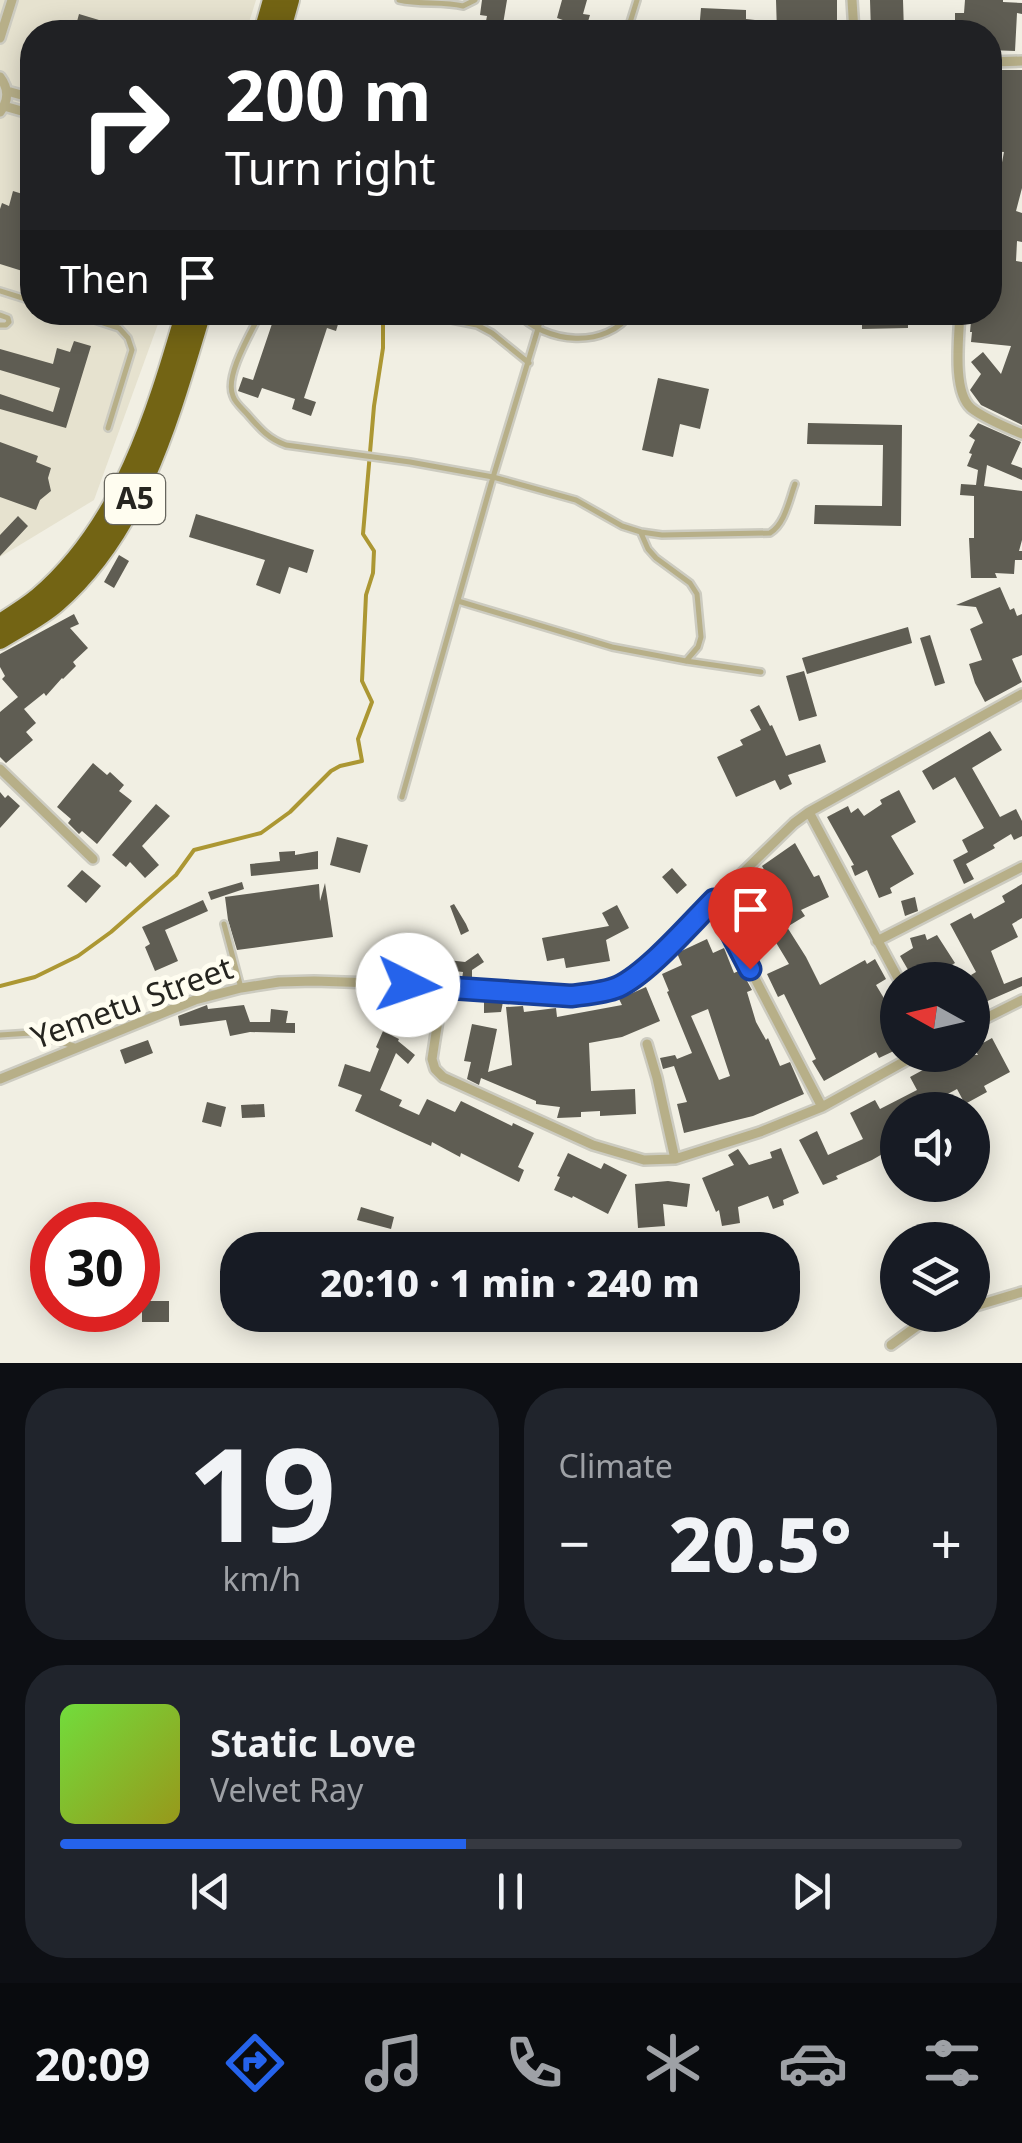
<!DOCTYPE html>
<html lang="en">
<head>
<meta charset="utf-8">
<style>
	body { margin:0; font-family:"Noto Sans",sans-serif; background:#20242c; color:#f1f3f6; height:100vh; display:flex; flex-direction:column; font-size:38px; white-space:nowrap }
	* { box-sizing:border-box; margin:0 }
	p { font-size:32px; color:#9ea1a6 }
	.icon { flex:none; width:55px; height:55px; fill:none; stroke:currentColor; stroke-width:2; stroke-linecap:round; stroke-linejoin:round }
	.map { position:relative; height:1363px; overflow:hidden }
	.drawer { display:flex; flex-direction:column; gap:25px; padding:25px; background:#0d0f14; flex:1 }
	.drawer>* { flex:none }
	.guide { position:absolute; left:20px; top:20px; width:982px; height:305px; border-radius:40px; box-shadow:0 5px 25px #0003; background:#202124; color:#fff; overflow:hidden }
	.needle { width:65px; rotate:278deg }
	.controls { position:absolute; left:880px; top:962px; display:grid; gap:20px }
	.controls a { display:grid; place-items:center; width:110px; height:110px; border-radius:50%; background:#171b24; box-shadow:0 5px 25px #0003; font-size:50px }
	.speed { position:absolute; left:30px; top:1202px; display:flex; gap:20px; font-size:50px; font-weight:700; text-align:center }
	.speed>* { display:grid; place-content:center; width:130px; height:130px; border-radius:50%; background:#171b24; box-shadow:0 5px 25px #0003; line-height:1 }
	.speed .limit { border:15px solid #d22; background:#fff; color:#111 }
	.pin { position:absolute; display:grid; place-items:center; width:85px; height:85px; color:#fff; margin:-102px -42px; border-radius:50% 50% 50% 0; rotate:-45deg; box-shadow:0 0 10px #0007 }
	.pin .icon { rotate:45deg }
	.me { position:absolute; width:110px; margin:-55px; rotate:94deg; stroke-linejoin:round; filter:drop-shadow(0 0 8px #0008) }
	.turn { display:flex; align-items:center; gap:35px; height:210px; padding:0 40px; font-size:45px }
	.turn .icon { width:130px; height:130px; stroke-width:2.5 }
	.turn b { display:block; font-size:70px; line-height:85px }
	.then { display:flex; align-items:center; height:95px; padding:0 40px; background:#0003; gap:20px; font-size:38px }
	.big { font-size:75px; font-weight:800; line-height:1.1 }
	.drawer .card { flex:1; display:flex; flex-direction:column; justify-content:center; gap:15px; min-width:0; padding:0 35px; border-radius:40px; background:#20242c }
	.drawer .dial { align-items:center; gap:0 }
	.dial b { font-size:130px; line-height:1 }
	.song { display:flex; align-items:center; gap:30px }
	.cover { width:120px; height:120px; border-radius:15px; background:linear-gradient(135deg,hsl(100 70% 55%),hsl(60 70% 35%)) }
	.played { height:10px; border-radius:5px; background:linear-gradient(90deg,#2563eb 45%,#363941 45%) }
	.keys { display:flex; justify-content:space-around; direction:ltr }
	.heat { display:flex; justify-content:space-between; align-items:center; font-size:55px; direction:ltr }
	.drawer .tiles { flex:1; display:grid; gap:25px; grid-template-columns:1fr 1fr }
	.card:last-child { grid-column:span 2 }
	.trip { position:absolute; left:220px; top:1232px; width:580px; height:100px; border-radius:40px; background:#171b24; box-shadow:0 5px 25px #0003; font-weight:800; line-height:100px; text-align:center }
	.tab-bar { display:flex; height:160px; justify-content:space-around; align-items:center; background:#090b0e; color:#9ea1a6 }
	.tab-bar .icon { width:70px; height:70px }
	.tab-bar .active { color:#2563eb }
	.tab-bar b { font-size:45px; color:#f1f3f6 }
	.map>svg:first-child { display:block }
</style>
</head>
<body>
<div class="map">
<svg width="1022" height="1363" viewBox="0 0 1022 1363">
	<rect width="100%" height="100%" fill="#f1efe3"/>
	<path fill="#e6e2cf" d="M0 0H256L246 32H32V312L162 313 94 500 0 557Z"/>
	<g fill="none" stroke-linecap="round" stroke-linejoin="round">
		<path stroke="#ac9733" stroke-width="4" d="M0 986 35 977 78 956 111 932 176 875 194 850 261 833 290 812 331 771 340 766 362 761 358 739 372 702 362 681 366 595 373 573 374 551 363 534 374 406 383 348V312"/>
	</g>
	<path fill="#5f5d53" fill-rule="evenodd" d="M482 0H507L503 24 486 21 487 16 480 15Z
		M562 0H587L583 14 590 15 586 28 557 18Z
		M776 0H837V20H834L835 32H819V29L777 32Z
		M870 0H903L904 32H871Z
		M965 0H1003V2L1022 3V14L1017 13 1015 51 990 50V32H955V13H964Z
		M701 8 746 10V19L755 20 754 32 699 31Z
		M79 14 99 20 95 32H80L81 31 75 29Z
		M990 70H1022V188L1016 211 1022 213V242L1017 241 1016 261 1022 262V425L981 405 970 390 981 374 971 362 983 352 1001 374 1011 346 971 342 972 332H970L971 321H975L976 312H990V291L995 256 992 255 995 232H990V217L996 195 990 194V176L999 178 1004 152 990 151Z
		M13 191 32 197V274L0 264V209L2 203 9 206Z
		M276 312 341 314 336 331 327 328 304 398 316 402 311 416 292 409 295 399 262 388 258 398 238 391 243 377 253 380Z
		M862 312H908V328L862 329Z
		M74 341 91 346 66 428 0 409V394L53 412 60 388 0 370V349L53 364 57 348 70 352Z
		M658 378 709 389 700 429 680 424 673 457 642 450Z
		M808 423 902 425 901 526 814 524 815 505 882 506 883 445 807 444Z
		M978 423 1021 442 1011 464 1022 468V480L987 465 984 486 1022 491V540L1019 551H1022V560H1015L1014 574 995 573 997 578H971L969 538H974V496L960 495 961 484 976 485 978 470 967 466 972 454 969 453 975 440 969 436Z
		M0 442 38 456 36 462 51 468 48 478 51 491 40 500 36 510 0 497Z
		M196 514 314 550 307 573 289 567 280 594 256 585 265 560 189 537Z
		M18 516 28 526 0 556V535Z
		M119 555 129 561 114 588 104 582Z
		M1000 587 1010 610 1014 608 1017 616 1022 614V655L1012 659 1022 682 985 702 975 683 969 664 982 660 970 629 983 623 976 607 956 605Z
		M74 614 79 624 70 628 88 648 73 662 76 666 63 679 62 678 46 696 44 693 24 709 36 723 26 732 33 740 6 763 0 757V712L18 697 2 679 5 676 0 667V654Z
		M908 627 912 643 807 674 802 658Z
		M930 635 945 683 935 686 920 638Z
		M804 671 817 716 799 721 786 676Z
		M759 705 770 726 772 725 786 756 820 744 826 762 788 775 792 784 780 790 775 780 736 797 717 757 743 745 740 740 761 730 750 710Z
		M990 731 1002 750 972 768 1000 817 1016 809 1022 821V836L1014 840 1011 834 993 845 995 848 966 864 974 879 964 884 953 860 968 852 962 840 984 828 955 777 933 790 922 771Z
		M93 763 107 775 110 772 124 785 119 791 132 801 97 844 82 831 79 834 68 823 71 819 57 807Z
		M899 790 916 822 891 836 914 874 890 888 892 893 879 898 867 870 855 876 851 866 854 865 827 817 848 806 851 813 858 808 864 816 882 804 880 800Z
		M0 792 5 798 8 795 20 806 0 828Z
		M156 804 170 816 142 846 159 865 145 878 130 862 126 867 112 855Z
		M337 837 368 845 360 873 330 865Z
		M795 843 814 877 819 875 829 897 801 910 805 916 787 927 806 957 820 985 865 960 867 964 875 959 886 979 876 985 888 1005 898 999V1049L879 1058 876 1052 824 1081 812 1061 816 1059 784 994 778 997 767 974 789 964 769 931 751 939 740 919 779 896 762 866Z
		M295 851V855L318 851V869L251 876 250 864 280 861 279 852Z
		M672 868 687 885 677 894 662 877Z
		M82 870 101 886 86 903 67 886Z
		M242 882 244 889 211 900 208 892Z
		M325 883 333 937 237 950 228 920 225 897 319 884 320 901Z
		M1022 884V918L1012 924 1018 937 991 951 1004 984 1022 977V986L983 1003 971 975 976 972 950 924 971 913 974 919 1005 902 1002 896Z
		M915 897 918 911 905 916 901 901Z
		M203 900 208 911 165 930 178 961 155 971 145 947 150 944 142 927Z
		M454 904 466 924 469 931 461 935 450 906Z
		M617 905 629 928 606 940 610 961 566 968 564 958 547 961 542 938 609 926 602 913Z
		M925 934 927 940 937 935 955 963 925 980H914L900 956 913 948 910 938Z
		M707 939 713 953 724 948 734 973 741 970 752 990 747 992 756 1022 766 1040 768 1038 780 1066 790 1062 804 1094 753 1116 684 1133 677 1104 687 1102 674 1066 663 1069 660 1058 675 1055 677 1059 692 1053 667 992 669 991 662 974 682 965 677 953ZM708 1009 730 1076 719 1080 691 1016Z
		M478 953 484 962 472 970V979H462L463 972 446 970 448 960 465 962Z
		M646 987 660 1021 622 1037 589 1043 591 1091 635 1089 636 1114 600 1116V1111L581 1112V1117L557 1118 560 1107 536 1104V1101L481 1078 479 1085 467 1079 471 1062 464 1061 472 1024 497 1029 488 1072 512 1065 506 1007 523 1006 524 1012 556 1008 557 1017 622 1005 619 999Z
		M484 1000 503 1002 501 1012 484 1013Z
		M207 1005 208 1009 244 1005 250 1022H270L271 1009 288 1011 286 1023H295V1033L250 1032 230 1036 226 1020 180 1026 178 1016Z
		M383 1031 399 1039 398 1041 415 1055 408 1064 396 1053 380 1090 402 1100 399 1106 419 1115 427 1099 455 1112 461 1101 512 1126 513 1123 534 1133 518 1167 524 1170 519 1182 461 1153 460 1157 432 1142 431 1146 355 1111 362 1095 338 1086 345 1064 370 1072 379 1049 376 1047Z
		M992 1038 1010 1072 984 1086 987 1092 965 1104 957 1089 918 1110H898V1145L872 1160 836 1176 838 1179 823 1185 799 1140 817 1131 828 1155 863 1139 850 1113 875 1100 880 1109 917 1090 910 1077 943 1059 940 1055H978L974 1048Z
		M148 1040 153 1053 125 1064 120 1050Z
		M207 1102 226 1107 221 1127 202 1122Z
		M264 1104 265 1117 242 1118 241 1105Z
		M781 1148 799 1193 783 1200 784 1205 773 1209 768 1196 738 1207 740 1223 722 1226 719 1210 716 1212 702 1178 734 1165 728 1155 738 1149 749 1165 772 1158 770 1152Z
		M568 1153 601 1169 604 1163 627 1175 608 1214 573 1196 572 1198 554 1190 560 1177 557 1176Z
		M668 1181 690 1184 687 1207 663 1204 665 1226 638 1228 635 1184Z
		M361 1207 394 1217 391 1229 357 1220Z
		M142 1301H169V1322H142Z"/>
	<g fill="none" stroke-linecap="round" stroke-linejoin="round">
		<defs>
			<path id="lane" d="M399 0C421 5 442 1 463 6L475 0
				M627 32 637 0
				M0 291 32 301
				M70 312 119 328 128 338 132 350 108 428
				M261 312C252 331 224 376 233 396 235 403 244 410 248 415 260 429 269 439 286 445L410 462 493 477 576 500 622 526 641 532 662 535 770 533C785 524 789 500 795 484
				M411 312 477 325 492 333 529 363
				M516 312C546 344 606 350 632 312
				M0 315 8 318 9 322 6 325H0
				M641 533 648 549 656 558 690 583 697 594 701 637 698 647 686 661
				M458 601 612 647 686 661 761 672
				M402 797 491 484 543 312
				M224 924 241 988
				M0 1035 31 1033 74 1046"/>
			<path id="street" d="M852 0 854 32
				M0 38 12 0
				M990 62 1022 61
				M0 77C9 89 9 100 0 112
				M7 91 32 98
				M4 106 32 114
				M960 312C959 337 952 391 971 408 985 419 1006 427 1022 434
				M0 769 93 859
				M809 812 899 980
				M714 900 822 1107
				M877 941 1022 867
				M443 988 432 1059 435 1069 443 1077 593 1145 644 1160 675 1159 760 1132 822 1107 916 1055
				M972 1025 1022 1000
				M647 1044 657 1078 675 1159
				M0 1079 195 1000 241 988 279 982 314 981 374 983 571 996C601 993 617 988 641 971L794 823 809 812 1022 694
				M972 1256 974 1254
				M972 1307 1022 1292
				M924 1321 945 1315
				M891 1345 924 1321 928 1315"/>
			<path id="highway" d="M263 32 272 0
				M281 32 290 0
				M0 623C13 615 26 607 38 597 122 525 155 415 185 312
				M0 640C19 628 40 618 57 603 141 530 171 415 202 312"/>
		</defs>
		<use href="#lane" stroke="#cccbc0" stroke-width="10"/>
		<use href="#street" stroke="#cccbc0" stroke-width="14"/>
		<use href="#highway" stroke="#cccbc0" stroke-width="22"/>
		<use href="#lane" stroke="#b7af88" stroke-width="5"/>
		<use href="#street" stroke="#b7af88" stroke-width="9"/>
		<use href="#highway" stroke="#736414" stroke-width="18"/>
	</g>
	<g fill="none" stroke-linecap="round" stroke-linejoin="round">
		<defs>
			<path id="route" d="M408 985 571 996C586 994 604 993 618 987 648 973 690 924 714 900L750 969"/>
		</defs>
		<use href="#route" stroke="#184099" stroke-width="25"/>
		<use href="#route" stroke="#2563eb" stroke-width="18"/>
	</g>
	<g text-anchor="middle" stroke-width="10" stroke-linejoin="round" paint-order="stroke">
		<rect fill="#fffdf0" stroke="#67665e" stroke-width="2.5" x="105" y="474" width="60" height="50" rx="8"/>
		<g font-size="30" font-weight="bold" fill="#262520">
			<text x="135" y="509">A5</text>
		</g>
		<g font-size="32" fill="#262520" stroke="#fffdf0">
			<text transform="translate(132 1003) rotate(-20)" y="11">Yemetu Street</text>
		</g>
	</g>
</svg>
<div class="controls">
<a><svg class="needle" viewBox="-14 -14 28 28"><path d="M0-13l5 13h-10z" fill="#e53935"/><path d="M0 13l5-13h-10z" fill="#9ea1a6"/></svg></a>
<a><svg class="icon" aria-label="sound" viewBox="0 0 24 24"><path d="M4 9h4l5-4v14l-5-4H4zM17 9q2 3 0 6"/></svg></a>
<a><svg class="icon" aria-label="layers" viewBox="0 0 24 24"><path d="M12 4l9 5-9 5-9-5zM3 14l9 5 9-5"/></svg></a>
</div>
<div class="speed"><div class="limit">30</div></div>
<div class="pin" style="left:750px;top:969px;background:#d93025"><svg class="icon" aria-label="arrive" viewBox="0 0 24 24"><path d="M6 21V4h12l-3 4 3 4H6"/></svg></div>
<svg class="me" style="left:408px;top:985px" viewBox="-20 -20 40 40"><circle r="19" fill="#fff"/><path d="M0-13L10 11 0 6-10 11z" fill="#2563eb"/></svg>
<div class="trip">20:10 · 1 min · 240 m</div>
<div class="guide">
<div class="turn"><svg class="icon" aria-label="right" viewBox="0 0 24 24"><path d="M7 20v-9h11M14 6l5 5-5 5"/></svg><div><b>200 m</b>Turn right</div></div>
<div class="then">Then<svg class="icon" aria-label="arrive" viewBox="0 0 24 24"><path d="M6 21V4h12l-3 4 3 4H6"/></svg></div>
</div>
</div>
<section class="drawer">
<div class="tiles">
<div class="card dial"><b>19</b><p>km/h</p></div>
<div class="card"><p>Climate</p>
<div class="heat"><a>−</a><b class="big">20.5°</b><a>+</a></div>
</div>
<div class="card">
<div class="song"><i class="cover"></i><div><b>Static Love</b><p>Velvet Ray</p></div></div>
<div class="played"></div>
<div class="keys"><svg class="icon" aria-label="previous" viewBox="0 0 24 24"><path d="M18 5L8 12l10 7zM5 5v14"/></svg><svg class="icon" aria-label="pause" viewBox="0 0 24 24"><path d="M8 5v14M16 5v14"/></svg><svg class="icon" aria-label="next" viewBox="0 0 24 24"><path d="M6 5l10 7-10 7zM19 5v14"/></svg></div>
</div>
</div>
</section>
<nav class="tab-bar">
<b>20:09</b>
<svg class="icon active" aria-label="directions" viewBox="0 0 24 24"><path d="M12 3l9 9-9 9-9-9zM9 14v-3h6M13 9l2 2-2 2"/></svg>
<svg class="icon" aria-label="music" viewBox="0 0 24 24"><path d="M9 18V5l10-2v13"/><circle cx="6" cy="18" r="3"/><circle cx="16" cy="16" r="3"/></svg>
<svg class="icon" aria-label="phone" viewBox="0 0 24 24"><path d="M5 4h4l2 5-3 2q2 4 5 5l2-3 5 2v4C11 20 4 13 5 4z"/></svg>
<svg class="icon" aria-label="climate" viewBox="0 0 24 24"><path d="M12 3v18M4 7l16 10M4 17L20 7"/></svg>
<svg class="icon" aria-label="car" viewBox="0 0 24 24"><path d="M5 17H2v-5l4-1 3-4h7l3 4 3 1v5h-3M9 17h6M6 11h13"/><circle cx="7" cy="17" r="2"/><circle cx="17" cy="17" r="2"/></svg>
<svg class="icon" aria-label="filters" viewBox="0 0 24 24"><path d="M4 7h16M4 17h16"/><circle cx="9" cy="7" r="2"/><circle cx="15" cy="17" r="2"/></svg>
</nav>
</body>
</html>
